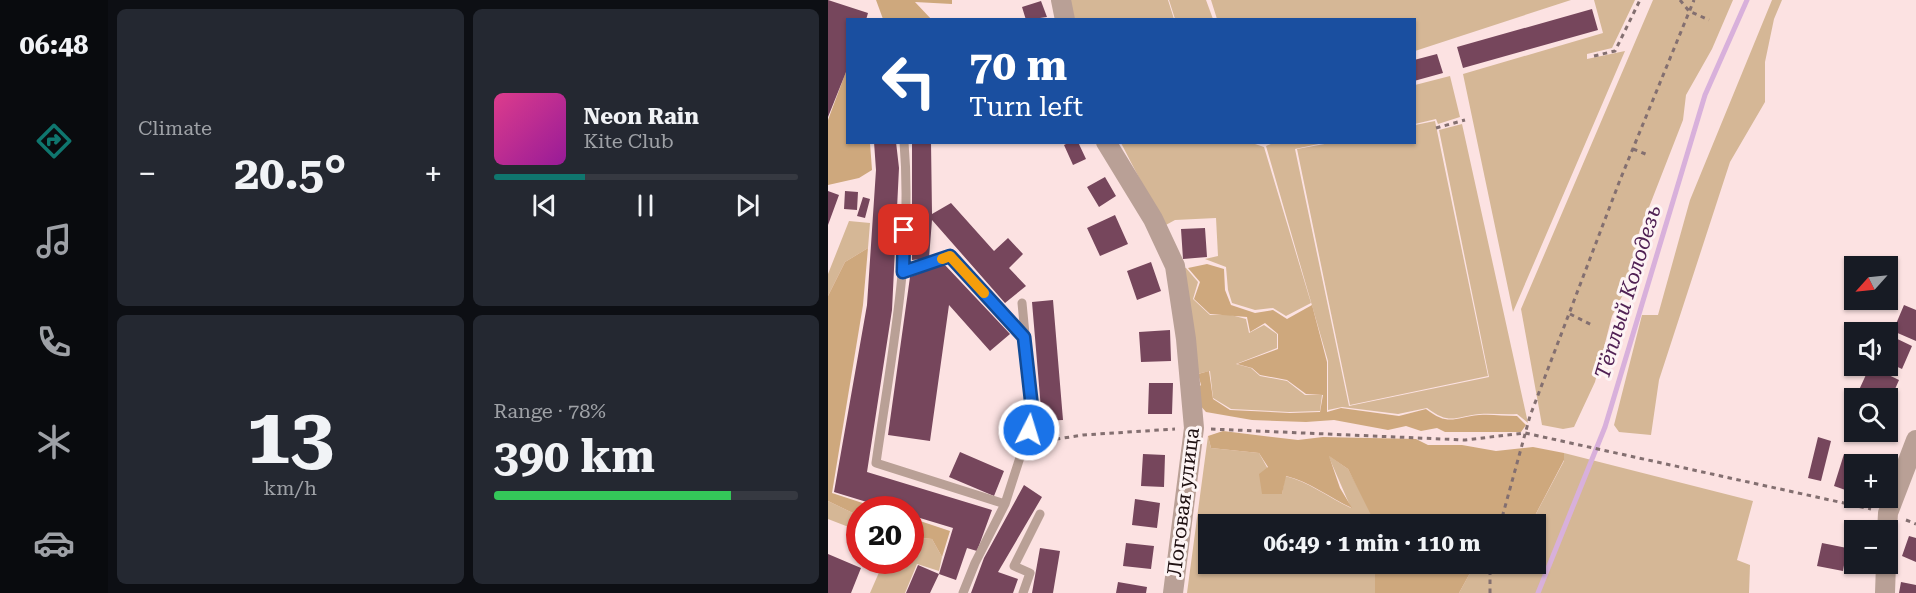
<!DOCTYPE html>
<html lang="en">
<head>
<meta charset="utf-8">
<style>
	body { margin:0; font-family:"Roboto Serif",serif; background:#242831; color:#f1f3f6; height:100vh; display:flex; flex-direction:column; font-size:22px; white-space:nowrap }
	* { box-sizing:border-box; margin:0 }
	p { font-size:20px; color:#9ea1a6 }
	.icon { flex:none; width:33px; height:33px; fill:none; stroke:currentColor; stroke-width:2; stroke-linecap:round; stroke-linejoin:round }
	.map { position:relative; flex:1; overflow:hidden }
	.drawer { display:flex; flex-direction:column; gap:9px; padding:9px; background:#0d0f14; width:720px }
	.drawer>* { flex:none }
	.guide { position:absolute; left:18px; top:18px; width:570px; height:126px; border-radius:0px; box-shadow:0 2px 4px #0004; background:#1a4fa0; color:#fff; overflow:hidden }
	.needle { width:39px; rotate:243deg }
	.tools { position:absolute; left:1016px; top:256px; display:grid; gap:12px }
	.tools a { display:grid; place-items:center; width:54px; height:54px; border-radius:0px; background:#171b24; box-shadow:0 2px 4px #0004; font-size:30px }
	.speed { position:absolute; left:18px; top:496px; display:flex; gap:12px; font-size:30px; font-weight:700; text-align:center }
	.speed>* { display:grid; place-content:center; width:78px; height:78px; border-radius:50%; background:#171b24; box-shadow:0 2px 4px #0004; line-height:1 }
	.speed .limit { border:9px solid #d22; background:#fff; color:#111 }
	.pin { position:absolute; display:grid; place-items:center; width:51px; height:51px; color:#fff; margin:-26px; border-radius:12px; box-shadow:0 3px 9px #0006 }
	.me { position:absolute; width:66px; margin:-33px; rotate:5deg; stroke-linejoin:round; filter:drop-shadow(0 0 4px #0008) }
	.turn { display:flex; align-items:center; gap:21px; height:126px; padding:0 24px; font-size:27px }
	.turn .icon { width:78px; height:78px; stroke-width:2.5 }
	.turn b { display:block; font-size:42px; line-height:51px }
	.big { font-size:45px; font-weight:700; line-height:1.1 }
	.drawer .tile { flex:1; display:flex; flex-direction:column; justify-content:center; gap:9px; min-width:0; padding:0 21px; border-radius:9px; background:#242831 }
	.drawer .dial { align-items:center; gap:0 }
	.dial b { font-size:78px; line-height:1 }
	.song { display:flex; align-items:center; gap:18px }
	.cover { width:72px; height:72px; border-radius:9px; background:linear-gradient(135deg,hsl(330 70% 55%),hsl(300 70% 35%)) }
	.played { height:6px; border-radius:3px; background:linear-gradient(90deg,#0f766e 30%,#363941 30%) }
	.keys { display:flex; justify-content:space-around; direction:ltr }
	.heat { display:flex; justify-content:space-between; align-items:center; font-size:33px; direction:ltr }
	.charge { height:9px; border-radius:4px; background:linear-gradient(90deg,#34c759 78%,#363941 0) }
	.drawer .tiles { flex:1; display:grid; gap:9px; grid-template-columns:repeat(2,1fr) }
	.trip { position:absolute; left:370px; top:514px; width:348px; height:60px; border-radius:0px; background:#171b24; box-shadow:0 2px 4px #0004; font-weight:700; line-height:60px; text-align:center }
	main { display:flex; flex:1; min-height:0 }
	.tab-bar { display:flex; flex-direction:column; width:108px; justify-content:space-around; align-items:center; background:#090b0e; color:#9ea1a6 }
	.tab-bar .icon { width:42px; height:42px }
	.tab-bar .on { color:#0f766e }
	.tab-bar b { font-size:27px; color:#f1f3f6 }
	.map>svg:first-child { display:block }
</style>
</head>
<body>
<main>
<nav class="tab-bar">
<b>06:48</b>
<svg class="icon on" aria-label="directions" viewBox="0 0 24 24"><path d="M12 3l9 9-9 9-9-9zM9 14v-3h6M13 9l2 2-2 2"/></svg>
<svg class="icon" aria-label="music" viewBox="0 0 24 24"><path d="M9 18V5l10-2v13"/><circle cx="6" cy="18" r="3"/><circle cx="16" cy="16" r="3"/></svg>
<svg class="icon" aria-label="phone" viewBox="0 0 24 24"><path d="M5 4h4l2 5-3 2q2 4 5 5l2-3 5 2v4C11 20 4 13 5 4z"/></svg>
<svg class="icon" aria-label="climate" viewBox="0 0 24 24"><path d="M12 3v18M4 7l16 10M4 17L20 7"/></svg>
<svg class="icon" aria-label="car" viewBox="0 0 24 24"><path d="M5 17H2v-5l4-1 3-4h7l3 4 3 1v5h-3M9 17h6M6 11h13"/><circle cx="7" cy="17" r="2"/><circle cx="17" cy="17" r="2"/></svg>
</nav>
<section class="drawer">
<div class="tiles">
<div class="tile"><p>Climate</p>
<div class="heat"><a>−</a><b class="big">20.5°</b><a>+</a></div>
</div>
<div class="tile">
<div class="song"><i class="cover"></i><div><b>Neon Rain</b><p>Kite Club</p></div></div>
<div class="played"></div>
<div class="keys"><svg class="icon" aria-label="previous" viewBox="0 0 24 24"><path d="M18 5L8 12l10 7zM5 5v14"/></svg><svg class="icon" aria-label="pause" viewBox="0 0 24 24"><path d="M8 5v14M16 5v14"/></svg><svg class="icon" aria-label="next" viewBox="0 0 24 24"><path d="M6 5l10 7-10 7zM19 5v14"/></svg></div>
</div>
<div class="tile dial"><b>13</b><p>km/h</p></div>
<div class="tile"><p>Range · 78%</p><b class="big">390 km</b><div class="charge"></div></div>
</div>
</section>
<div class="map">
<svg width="1088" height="593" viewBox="0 0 1088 593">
	<rect width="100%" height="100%" fill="#fce2e2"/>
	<path fill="#d5b796" d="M240 0H340L346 19H245Z
		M341 0H378L385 19H347Z
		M383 0H743L587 51 586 20 389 19Z
		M766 0H807L784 48 759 54V59L797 51 685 312 635 74 775 33Z
		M825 0H905L884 49 858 95 855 120 809 238 804 277 784 316 767 382 746 427 735 429 714 425 693 309Z
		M944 0H954L946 19 937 62V102L902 162 831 380 823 435 791 432 786 425 814 315H830L862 200Z
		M622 76 632 117 610 124 608 119 587 124V85Z
		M607 121 660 376 522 405 469 149 502 143 586 142 587 125Z
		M634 124 700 423 689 414C677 415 664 413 652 414 627 416 623 426 599 408L570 414 514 407 500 410V361L438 146 445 143H495L467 149 521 406 661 377 611 130Z
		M421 142 436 147 483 303 458 316 445 308 427 310 404 303 400 290 398 267 377 259 390 256 388 218 347 220 336 226 293 143Z
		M21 221 42 223 40 248 17 262 0 296V274Z
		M353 267 358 268 370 282 365 299 382 315H403L418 319 421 333 436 325 449 334V348L408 364 423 368 432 376 459 381 477 395H494L492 411 461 412 403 409 385 398 382 371 369 374Z
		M380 436 383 448 431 453 454 494 457 476C480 481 501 498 523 508L500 455 520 469 548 521V525H381V564H547V593H359Z
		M736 453 925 501 909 560 922 565 921 593H631L642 573 640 564H708V525H702L736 461Z
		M0 501 31 516V531L0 519Z
		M83 537 104 539 114 557 111 571 89 564 77 593H42L56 561H82Z"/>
	<path fill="#cea87d" d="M48 0H124V4L87 2 104 20 55 19Z
		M19 69 20 142 42 143 44 170 31 178 0 185V120Z
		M40 248 35 305 4 493 56 510H32L31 516 0 501V296L17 262Z
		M379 264 396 269 397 290 403 305 427 313 445 310 459 319 484 305 499 362V412L513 408 571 416 598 409C621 427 627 417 651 415 663 414 676 416 689 416L698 425 693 432H617L609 428 593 431 578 426 560 430 506 420 478 422 424 420 378 412 370 403 368 390 373 385 370 374 381 371 385 399 402 410 462 413 492 412 495 395 478 394 459 380 432 375 424 368 409 364 450 349V334L437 323 422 332 419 317 382 314 366 299 372 282 360 268Z
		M395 431 470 440 495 437 588 439 600 445H634L668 451 705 447 736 453V460L702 525H548L520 469 501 456 512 488 524 508C502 498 481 481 458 476L454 494H434L431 474 440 467 431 453 383 448 380 436Z
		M83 518 122 531 114 557 104 539 83 537Z
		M547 564H640L642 573 631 593H547Z"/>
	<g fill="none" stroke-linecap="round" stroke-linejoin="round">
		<path stroke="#d8b0db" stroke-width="5" d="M710 593 777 427 877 95 919 0"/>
	</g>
	<path fill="#76465c" d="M0 0 40 13 38 20H20V67L0 117Z
		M213 1 219 17 198 20 194 7Z
		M764 9 770 30 635 68 629 47Z
		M609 54 615 73 586 81V60Z
		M46 142H68L71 168 64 310 39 472 164 510 149 551 139 548 128 580 111 574 125 528 82 515V510H65L6 492 39 305 48 170Z
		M84 142H103L104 214 123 203 166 251 180 238 195 254 181 268 198 286 177 303 104 220 101 258 84 260Z
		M242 142H250L258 159 245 165 236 145Z
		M277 177 288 196 271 207 259 187Z
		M0 191 11 195 0 225Z
		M17 191 30 192 29 210 16 209Z
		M35 197 42 199 37 218 29 216Z
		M287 215 300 244 272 256 259 228Z
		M377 228 379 257 355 259 353 229Z
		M323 262 333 291 309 300 299 271Z
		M116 264 182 334 162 351 121 305 102 441 60 435 82 277Z
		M225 300 235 420 214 421 204 302Z
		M1076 305 1088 310V341L1065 331Z
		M342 330 343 361 313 362 311 332Z
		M1059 334 1084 346 1074 369 1059 362Z
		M1042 366 1071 380 1061 403 1059 399H1052L1031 390Z
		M321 383H345L344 414H320Z
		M1026 402V423L1018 420Z
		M990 437 1003 441 993 481 980 478Z
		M132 452 176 471 166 496 121 477Z
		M315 454 337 455 336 487 313 486Z
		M1016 454 1040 462 1039 465H1026V493L1006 486Z
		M196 485 214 497 170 572 190 579 185 593H143L156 558Z
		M307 499 332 503 329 528 304 525Z
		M1081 536 1088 538V562L1074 556Z
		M298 543 326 546 323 569 295 566Z
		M994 543 1019 548 1015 571 989 566Z
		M212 548 232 551 225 593H204Z
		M0 554 33 568 23 593H0Z
		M90 565 111 574 102 593H78Z
		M290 582 319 587 318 593H288Z
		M1073 582 1088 585V593H1071Z"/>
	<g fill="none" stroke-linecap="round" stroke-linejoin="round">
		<path stroke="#836f70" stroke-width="3" stroke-dasharray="4.5 4.5" stroke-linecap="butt" d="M852 0 861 11 881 20
			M766 56 787 51 812 0
			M608 128 637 120
			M805 149 820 155
			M742 314 766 326
			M383 429 637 440 697 433 1043 509
			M210 442 255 435 347 429
			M1078 520 1088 524
			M672 525 702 416 792 180 866 0
			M662 593V564"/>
		<path stroke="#b9a096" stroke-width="9" d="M76 142C85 250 63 357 48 463L177 504 147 563 135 593
			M75 272 122 256 196 337
			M177 504 205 417 194 303
			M195 593 202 573 186 566 212 514"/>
		<path stroke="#b9a096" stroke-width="20" d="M233 0 237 20
			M278 142 325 219 347 266 358 339 366 428 345 593
			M1059 532 1060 513 1088 440
			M1057 593 1058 564"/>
	</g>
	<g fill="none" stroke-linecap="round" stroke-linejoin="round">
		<defs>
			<path id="route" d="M76 230 75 272 122 256 196 337 205 417 201 430"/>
		</defs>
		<use href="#route" stroke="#114b97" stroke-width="15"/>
		<use href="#route" stroke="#1a73e8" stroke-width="10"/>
		<path stroke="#f59e0b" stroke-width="10" d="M114 259 122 256 156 293"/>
	</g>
	<g text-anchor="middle" stroke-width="6" stroke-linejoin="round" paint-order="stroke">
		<g font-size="20" fill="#1f1112" stroke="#fdf4f4">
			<text transform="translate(355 502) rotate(-83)" y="7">Логовая улица</text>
		</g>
		<g font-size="21" font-style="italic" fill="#502154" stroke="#fdf4f4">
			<text transform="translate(800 292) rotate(-73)" y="7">Тёплый Колодезь</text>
		</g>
	</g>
</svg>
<div class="tools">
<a><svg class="needle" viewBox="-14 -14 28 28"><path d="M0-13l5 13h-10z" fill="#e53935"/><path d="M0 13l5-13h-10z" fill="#9ea1a6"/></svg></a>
<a><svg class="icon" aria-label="sound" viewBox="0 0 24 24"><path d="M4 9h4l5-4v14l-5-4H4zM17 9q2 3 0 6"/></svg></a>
<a><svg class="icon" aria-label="search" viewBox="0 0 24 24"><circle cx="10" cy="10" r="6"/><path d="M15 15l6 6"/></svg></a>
<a>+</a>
<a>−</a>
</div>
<div class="speed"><div class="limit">20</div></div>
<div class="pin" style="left:76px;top:230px;background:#d93025"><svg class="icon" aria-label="arrive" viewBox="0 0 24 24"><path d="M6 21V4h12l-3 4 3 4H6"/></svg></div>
<svg class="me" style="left:201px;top:430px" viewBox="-20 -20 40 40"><circle r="17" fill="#1a73e8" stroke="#fff" stroke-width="3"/><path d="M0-11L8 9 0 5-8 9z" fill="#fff"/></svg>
<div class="trip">06:49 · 1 min · 110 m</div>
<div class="guide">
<div class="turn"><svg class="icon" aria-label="left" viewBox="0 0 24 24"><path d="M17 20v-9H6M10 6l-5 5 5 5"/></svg><div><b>70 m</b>Turn left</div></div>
</div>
</div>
</main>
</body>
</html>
